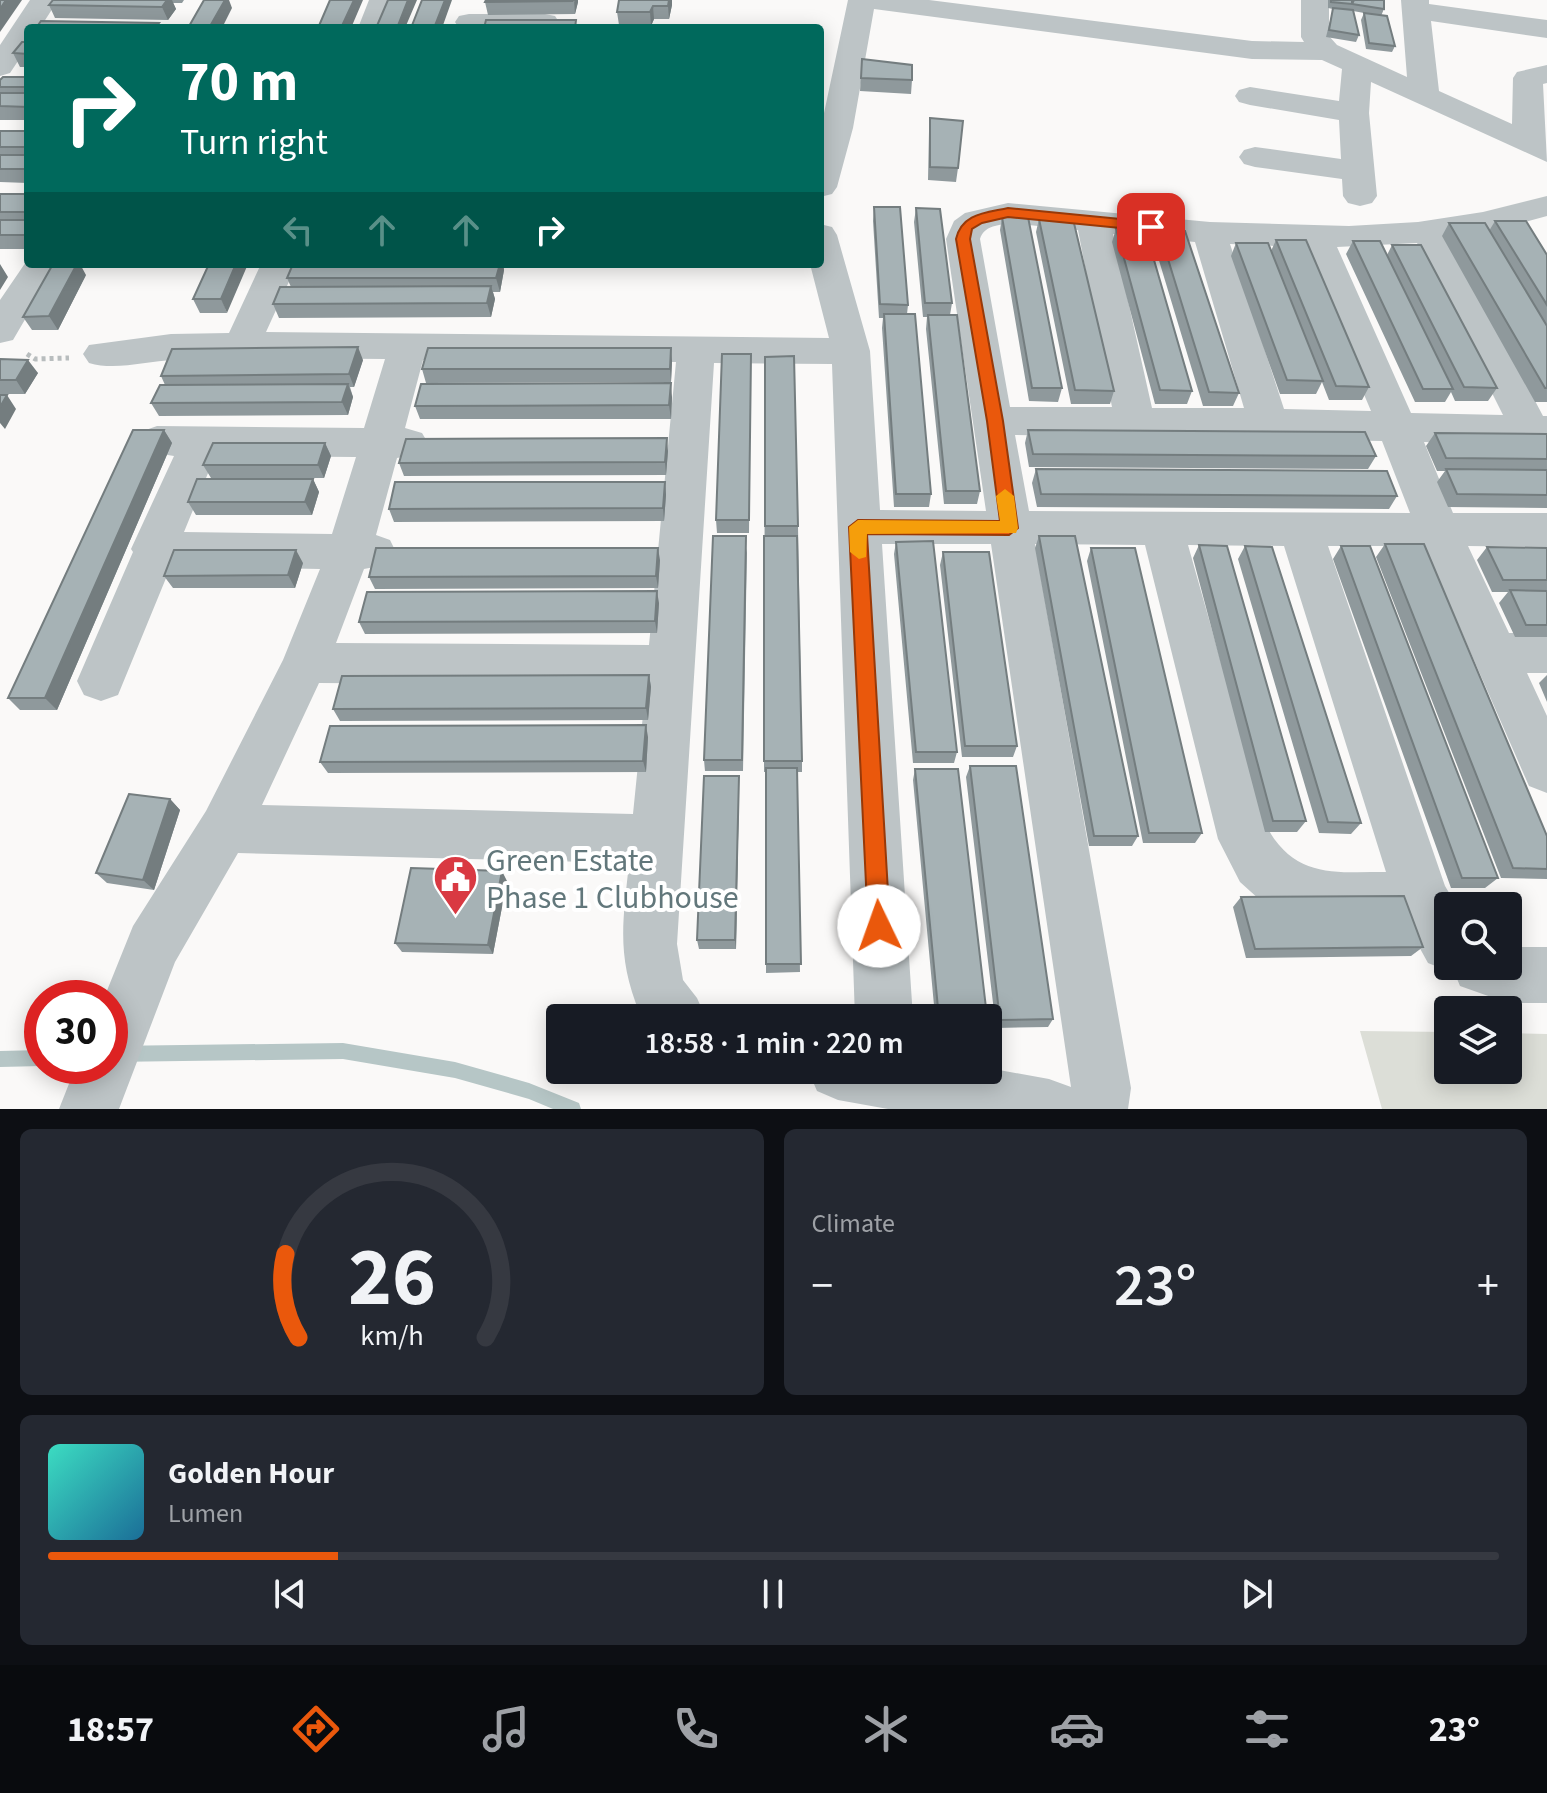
<!DOCTYPE html>
<html lang="en">
<head>
<meta charset="utf-8">
<style>
	body { margin:0; font-family:"Source Sans 3",sans-serif; background:#242831; color:#f1f3f6; height:100vh; display:flex; flex-direction:column; font-size:30px; white-space:nowrap }
	* { box-sizing:border-box; margin:0 }
	p { font-size:26px; color:#9ea1a6 }
	.icon { flex:none; width:44px; height:44px; fill:none; stroke:currentColor; stroke-width:2; stroke-linecap:round; stroke-linejoin:round }
	.map { position:relative; height:1109px; overflow:hidden }
	.sheet { display:flex; flex-direction:column; gap:20px; padding:20px; background:#0d0f14; flex:1 }
	.sheet>* { flex:none }
	.top-card { position:absolute; left:24px; top:24px; width:800px; height:244px; border-radius:8px; box-shadow:0 4px 20px #0003; background:#00695c; color:#fff; overflow:hidden }
	.buttons { position:absolute; left:1434px; top:892px; display:grid; gap:16px }
	.buttons a { display:grid; place-items:center; width:88px; height:88px; border-radius:8px; background:#171b24; box-shadow:0 4px 20px #0003; font-size:40px }
	.speed { position:absolute; left:24px; top:980px; display:flex; gap:16px; font-size:40px; font-weight:700; text-align:center }
	.speed>* { display:grid; place-content:center; width:104px; height:104px; border-radius:50%; background:#171b24; box-shadow:0 4px 20px #0003; line-height:1 }
	.speed .limit { border:12px solid #d22; background:#fff; color:#111 }
	.pin { position:absolute; display:grid; place-items:center; width:68px; height:68px; color:#fff; margin:-34px; border-radius:16px; box-shadow:0 4px 12px #0006 }
	.me { position:absolute; width:88px; margin:-44px; rotate:357deg; stroke-linejoin:round; filter:drop-shadow(0 0 6px #0008) }
	.turn { display:flex; align-items:center; gap:28px; height:168px; padding:0 24px; font-size:36px }
	.turn .icon { width:104px; height:104px; stroke-width:2.5 }
	.turn b { display:block; font-size:56px; line-height:68px }
	.lanes { display:flex; align-items:center; height:76px; padding:0 24px; background:#0003; justify-content:center; gap:40px; direction:ltr }
	.lanes .off { opacity:.35 }
	.big { font-size:60px; font-weight:600; line-height:1.1 }
	.sheet .widget { flex:1; display:flex; flex-direction:column; justify-content:center; gap:12px; min-width:0; padding:0 28px; border-radius:12px; background:#242831 }
	.sheet .dial { align-items:center; gap:0 }
	.dial svg { height:208px; overflow:visible; fill:none; stroke:#363941; stroke-width:7; stroke-linecap:round; text-anchor:middle }
	.dial text { fill:#f1f3f6; stroke:none }
	.song { display:flex; align-items:center; gap:24px }
	.cover { width:96px; height:96px; border-radius:12px; background:linear-gradient(135deg,hsl(170 70% 55%),hsl(200 70% 35%)) }
	.played { height:8px; border-radius:4px; background:linear-gradient(90deg,#ea580c 20%,#363941 20%) }
	.keys { display:flex; justify-content:space-around; direction:ltr }
	.heat { display:flex; justify-content:space-between; align-items:center; font-size:44px; direction:ltr }
	.sheet .tiles { flex:1; display:grid; gap:20px; grid-template-columns:1fr 1fr }
	.widget:last-child { grid-column:span 2 }
	.trip { position:absolute; left:546px; top:1004px; width:456px; height:80px; border-radius:8px; background:#171b24; box-shadow:0 4px 20px #0003; font-weight:600; line-height:80px; text-align:center }
	.dock { display:flex; height:128px; justify-content:space-around; align-items:center; background:#090b0e; color:#9ea1a6 }
	.dock .icon { width:56px; height:56px }
	.dock .current { color:#ea580c }
	.dock b { font-size:36px; color:#f1f3f6 }
	.map>svg:first-child { display:block }
</style>
</head>
<body>
<div class="map">
<svg width="1547" height="1109" viewBox="0 0 1547 1109">
	<rect width="100%" height="100%" fill="#faf9f8"/>
	<path fill="#dcded7" d="M1360 1031 1448 1032V1070H1508V1033L1547 1034V1109H1382Z"/>
	<g fill="none" stroke-linecap="round" stroke-linejoin="round">
		<path fill="#b6c6c6" fill-rule="evenodd" d="M343 1043 455 1062 529 1083 579 1103 581 1109H553L529 1099 455 1078 343 1059 110 1062V1046Z
			M42 1050V1066L0 1067V1051Z"/>
		<path stroke="#b8bdbe" stroke-width="5" stroke-dasharray="4 4" stroke-linecap="butt" d="M27 354 35 359 69 358"/>
		<path fill="#bdc4c6" fill-rule="evenodd" d="M30 0H58L40 28H28V46L10 73 0 76V45Z
			M369 0H397L386 28H358Z
			M848 0H929L1252 41 1304 42 1301 37V0H1329V36L1337 45 1407 77 1401 0H1429V4L1547 20V38L1431 21 1439 91 1512 124 1513 78 1517 72 1547 65V83L1543 84 1547 162 1371 82 1369 113 1377 196 1372 203 1360 206 1348 203 1343 196 1342 179 1255 167 1244 164 1239 157 1244 150 1255 147 1341 159 1339 120 1250 105 1239 102 1235 96 1239 90 1250 87 1339 101 1342 69 1322 60 1252 59 874 9 853 128 837 187 832 194 820 197V132Z
			M469 14H545L555 16 559 22 555 28H459L455 22 459 16Z
			M1547 196V216L1484 233 1449 238 1543 416H1547V446L1424 442 1453 513H1547V547L1468 546 1509 633H1547V673H1527L1547 716V793L1529 786 1424 546H1328L1445 886 1457 906H1448V966H1508V947H1547V1003H1508L1460 986 1453 969 1448 971 1428 963 1407 925 1339 924 1297 916 1260 900 1240 882 1218 839 1145 545 1035 544 1131 1088 1128 1109H888L838 1100 817 1091 808 1070 988 1068 1049 1079 1071 1087 991 544H882L913 1018H855L832 364 714 363 677 944 683 980 697 998 706 1018H642L640 1014C616 956 623 922 629 863L238 853 175 962 119 1109H59L76 1066H110V998H104L133 926 206 811 283 660 320 569 171 566 118 695 101 701 84 695 77 681 133 552 131 549 174 456 143 451 137 441 143 431 157 426 364 428 385 359C315 359 245 357 174 360 146 361 116 371 89 363L83 354 89 345 171 334 229 333 261 264H297L266 332 829 338 810 264H820V224L832 227 837 235 870 351 880 510 986 511 946 239 954 221 965 213 1008 203 1210 222 1349 226 1418 222 1483 212ZM1008 223 1078 230 1112 407H1010L980 239C984 226 996 226 1008 223ZM1113 234 1195 242 1244 408H1152ZM1417 243 1503 415 1411 413 1337 247ZM1230 244 1302 247 1371 411 1284 409ZM423 360 676 362 649 645 336 643 364 569 390 564 396 552 390 540 376 535 397 458 422 453 428 443 422 433 405 428ZM1015 435 1382 441 1410 513 1029 511ZM215 456 356 457 332 534 184 532ZM1188 545 1284 546 1386 872C1335 872 1296 878 1268 829ZM319 683 646 685 633 814 262 805Z
			M28 259V264H52L55 268 13 340 0 343V300Z"/>
	</g>
	<path fill="#8f999c" d="M53 0H184L182 3H173L176 9 168 20 55 18 49 5Z
		M619 0H672V5L669 19H654L651 26 619 25 617 12Z
		M1328 0H1352V4L1384 9 1381 16 1395 46 1392 52 1366 49 1361 20 1364 13 1381 16 1353 11 1359 35 1356 42 1326 37 1333 9 1328 8Z
		M485 2H578L575 14 488 15Z
		M28 42V67H20L13 53Z
		M862 59 912 80 911 94 860 91Z
		M28 77V120H0V80Z
		M930 118 958 168 956 182 928 180 929 131Z
		M0 131H28V183L0 182Z
		M0 194H28V249H0Z
		M874 207 908 305 907 314 931 494 929 507H894L882 328 883 318H879L873 221Z
		M916 208 952 303 950 315 980 491 977 504H944L926 329 927 317H923L914 222Z
		M1002 217 1062 388 1058 402 1029 401 1000 230Z
		M1039 219 1114 391 1110 404H1071L1036 232Z
		M1495 221 1547 255V402H1535L1442 236 1449 223 1489 231Z
		M1116 229 1192 391 1187 404H1155L1112 242Z
		M1159 230 1239 393 1233 406H1203L1154 244Z
		M1276 240 1369 387 1362 400H1329L1322 382 1316 394H1280L1231 256 1236 243 1271 251Z
		M1353 241 1387 255 1392 245 1497 388 1488 401H1455L1451 392 1445 402H1415L1346 254Z
		M209 264 227 313H200L193 299Z
		M293 264H503L504 270 500 292H493L495 299 491 317 279 318 273 304 291 287 287 278Z
		M86 275 58 330H32L23 317Z
		M751 354 749 533H717L716 520Z
		M765 357 798 526 802 761V772H797L800 972 766 973V772H764V761Z
		M0 359 38 373 25 394H0Z
		M363 360 354 387H350L353 397 348 415 159 416 151 403 165 385 161 376Z
		M672 361 671 382 426 383 422 369Z
		M672 397 671 419H420L415 406Z
		M164 430 172 443 57 710H20L8 698Z
		M1028 430 1376 456 1368 469 1029 467 1025 443Z
		M1435 433 1547 434V508L1448 507 1437 482 1445 471H1437L1426 446Z
		M325 443 331 456 324 478H211L203 465Z
		M668 451 666 475 404 476 399 463Z
		M1036 469 1397 496 1389 509 1037 507 1032 483Z
		M313 479 319 492 312 515H196L188 502Z
		M665 482 666 495 664 521 394 522 389 509Z
		M1039 536 1138 836 1132 846H1089L1035 548Z
		M896 542 957 752 954 763H913L894 554Z
		M1385 544 1547 836V879L1501 878 1376 557Z
		M1199 545 1306 821 1297 832H1265L1193 558Z
		M1245 546 1361 823 1351 834 1319 833 1238 559Z
		M1341 546 1498 878 1485 888H1451L1333 559Z
		M1487 547 1547 548V637H1515L1499 603 1508 592H1492L1477 560Z
		M747 548 743 771H705L704 760Z
		M1091 548 1202 833 1195 843H1143L1087 561Z
		M943 552 1017 746 1013 757H962L940 565Z
		M660 560 658 588 375 589 369 577Z
		M303 563 295 588H173L164 576Z
		M659 603 657 633 365 634 359 622Z
		M649 675 651 687 648 720 340 721 333 709Z
		M1547 675V702L1539 683Z
		M648 737 646 772 328 773 320 762Z
		M970 766 1053 1019 1048 1027 996 1028 966 777Z
		M915 769 986 1008 982 1016H935L913 780Z
		M739 787 736 949H699L697 940Z
		M170 799 180 810 154 890 107 883 96 873Z
		M507 881 493 954 402 952 395 943Z
		M1241 897 1423 947 1411 956 1246 958 1233 907Z"/>
	<path fill="#747d7f" d="M6 0H22L0 32V9Z
		M167 0H172L176 9 168 20 162 7Z
		M225 0H229L232 8 222 28H209Z
		M354 0H363L351 28H341Z
		M408 0H417L405 28H397Z
		M445 0H452L442 28H434Z
		M574 0H578V2L575 14Z
		M669 0H672V5L669 19 668 6Z
		M653 6 654 19 651 26 650 12Z
		M0 264 8 277 0 290Z
		M77 264H80L86 275 58 330 49 316Z
		M236 264H248L227 313 221 299Z
		M500 264H503L504 270 500 292 496 278Z
		M491 286 495 299 491 317 487 303Z
		M358 347 363 360 354 387 349 374Z
		M671 348 672 361 671 382 670 369Z
		M28 360 38 373 25 394 16 380Z
		M671 383 672 397 671 419 669 405Z
		M348 384 353 397 348 415 342 402Z
		M7 395 16 409 5 429 0 423V407Z
		M164 430 172 443 57 710 45 698Z
		M667 438 668 451 666 475 665 462Z
		M325 443 331 456 324 478 318 465Z
		M313 479 319 492 312 515 305 502Z
		M665 482 666 495 664 521 663 508Z
		M658 548 660 560 658 588 656 576Z
		M296 550 303 563 295 588 288 575Z
		M657 591 659 603 657 633 655 621Z
		M649 675 651 687 648 720 646 708Z
		M646 725 648 737 646 772 643 761Z
		M739 776V787L736 949 735 940Z
		M170 799 180 810 154 890 143 880Z
		M502 871 507 881 493 954 488 945Z"/>
	<path fill="#a6b2b5" stroke="#747d7f" stroke-width="2" d="M0 0H6L0 9Z
		M53 0H167L162 7 49 5Z
		M204 0H225L209 28H188Z
		M330 0H354L341 28H318Z
		M388 0H408L397 28H376Z
		M422 0H445L434 28H411Z
		M486 0H574L573 1 485 2Z
		M619 0H669L668 6H653L650 12H617Z
		M1331 0H1352V4L1331 2Z
		M1354 0H1384V9L1352 4Z
		M1333 8 1353 10 1359 35 1329 30Z
		M1364 13 1387 16 1395 46 1369 43Z
		M486 20H576L575 28H484Z
		M41 21 159 23 155 28H36Z
		M22 42H28V54L13 53Z
		M862 59 912 65V80L861 78Z
		M3 77H28V87H0V80Z
		M0 93H28V107L0 106Z
		M930 118 963 121 958 168 930 167Z
		M0 131H28V147H0Z
		M0 155H28V169H0Z
		M0 194H28V212H0Z
		M874 207H900L908 305 880 304Z
		M916 208 940 209 952 303H925Z
		M1002 217H1028L1062 388H1032Z
		M1039 219H1073L1114 391 1075 390Z
		M0 220H28V235H0Z
		M1495 221H1526L1547 255V305Z
		M1449 223H1485L1547 326V388H1545Z
		M1116 229H1145L1192 391 1160 390Z
		M1159 230 1185 231 1239 393 1209 392Z
		M1276 240H1306L1369 387 1336 386Z
		M1353 241H1380L1453 389H1423Z
		M1236 243H1268L1323 381 1287 380Z
		M1392 245H1421L1497 388 1464 387Z
		M53 264H77L49 316 23 317Z
		M209 264H236L221 299H193Z
		M293 264H500L496 278H287Z
		M491 286 487 303 273 304 280 287Z
		M884 314H915L931 494H896Z
		M928 315H957L980 491H946Z
		M358 347 349 374 161 376 172 349Z
		M428 348H671L670 369H422Z
		M722 354H751L749 520H716Z
		M794 356 798 526H765V357Z
		M0 359 28 360 16 380H0Z
		M671 383 669 405 415 406 421 384Z
		M348 384 342 402 151 403 160 385Z
		M0 395H7L0 407Z
		M133 430H164L45 698H8Z
		M1028 430 1365 432 1376 456 1033 454Z
		M1435 433 1547 434V459L1446 458Z
		M667 438 665 462 399 463 406 439Z
		M213 443H325L318 465H203Z
		M1036 469 1387 471 1397 496 1041 494Z
		M1446 469 1547 470V495L1457 494Z
		M197 479H313L305 502H188Z
		M395 482H665L663 508 389 509Z
		M713 536H746L742 760H704Z
		M764 536H797L802 761H764Z
		M1039 536H1075L1138 836H1094Z
		M933 541 957 752H916L896 542Z
		M1385 544H1424L1547 836V869L1513 868Z
		M1199 545 1227 546 1306 821H1273Z
		M1245 546 1272 547 1361 823 1328 822Z
		M1341 546H1370L1498 878H1462Z
		M1487 547 1547 548V580H1503Z
		M376 548H658L656 576 369 577Z
		M1091 548H1135L1202 833H1149Z
		M174 550H296L288 575 164 576Z
		M943 552H989L1017 746H965Z
		M1510 590 1547 591V625H1526Z
		M657 591 655 621 359 622 367 592Z
		M649 675 646 708 333 709 342 676Z
		M646 725 643 761 320 762 330 726Z
		M970 766H1016L1053 1019 1000 1020Z
		M766 768H797L801 964H766Z
		M915 769H958L986 1008H938Z
		M704 776H739L735 940H697Z
		M129 794 170 799 143 880 96 873Z
		M411 868 502 871 488 945 395 943Z
		M1404 896 1423 947 1255 949 1241 897Z"/>
	<path fill="#ea580c" stroke="#983908" stroke-width="2" d="M1008 208 1151 222 1158 227 1151 231 1008 217 982 223 972 229 970 239 1003 421 1018 528 1009 535 867 534 890 926 887 934 879 937 871 934 868 926 849 527 858 520 1000 521 987 421 956 239C962 213 986 213 1008 208Z"/>
	<path fill="#f59e0b" d="M1005 489 1014 496 1018 528 1016 533 867 534 866 557 859 559 850 552 849 527 858 520 1000 521 996 496Z"/>
	<defs>
		<symbol id="civic-pin" viewBox="-11 -11 22 30"><path d="M0 17L-7.5 6A9.5 9.5 0 1 1 7.5 6Z" fill="#d93942" stroke="#fff"/><path d="M-.6-6.5H3V-4.5H.6V-3L4-1V1h2V6H-6V1h2V-1L-.6-3ZM-1.2 2.5V6h2.4V2.5Z" fill="#fff"/></symbol>
	</defs>
	<g fill-rule="evenodd">
		<use href="#civic-pin" x="430" y="852" width="51" height="69"/>
	</g>
	<g text-anchor="middle" stroke-width="8" stroke-linejoin="round" paint-order="stroke">
		<g font-size="32" fill="#62777b" stroke="#fff" text-anchor="start">
			<text x="486" y="871">Green Estate<tspan x="486" dy="37">Phase 1 Clubhouse</tspan></text>
		</g>
	</g>
</svg>
<div class="buttons">
<a><svg class="icon" aria-label="search" viewBox="0 0 24 24"><circle cx="10" cy="10" r="6"/><path d="M15 15l6 6"/></svg></a>
<a><svg class="icon" aria-label="layers" viewBox="0 0 24 24"><path d="M12 4l9 5-9 5-9-5zM3 14l9 5 9-5"/></svg></a>
</div>
<div class="speed"><div class="limit">30</div></div>
<div class="pin" style="left:1151px;top:227px;background:#d93025"><svg class="icon" aria-label="arrive" viewBox="0 0 24 24"><path d="M6 21V4h12l-3 4 3 4H6"/></svg></div>
<svg class="me" style="left:879px;top:926px" viewBox="-20 -20 40 40"><circle r="19" fill="#fff"/><path d="M0-13L10 11 0 6-10 11z" fill="#ea580c"/></svg>
<div class="trip">18:58 · 1 min · 220 m</div>
<div class="top-card">
<div class="turn"><svg class="icon" aria-label="right" viewBox="0 0 24 24"><path d="M7 20v-9h11M14 6l5 5-5 5"/></svg><div><b>70 m</b>Turn right</div></div>
<div class="lanes"><svg class="icon off" aria-label="left" viewBox="0 0 24 24"><path d="M17 20v-9H6M10 6l-5 5 5 5"/></svg><svg class="icon off" aria-label="ahead" viewBox="0 0 24 24"><path d="M12 20V5M6 11l6-6 6 6"/></svg><svg class="icon off" aria-label="ahead" viewBox="0 0 24 24"><path d="M12 20V5M6 11l6-6 6 6"/></svg><svg class="icon" aria-label="right" viewBox="0 0 24 24"><path d="M7 20v-9h11M14 6l5 5-5 5"/></svg></div>
</div>
</div>
<section class="sheet">
<div class="tiles">
<div class="widget dial"><svg viewBox="0 0 100 80">
<path d="M14 69A42 42 0 1 1 86 69"/>
<path d="M14 69A42 42 0 0 1 9 37" stroke="#ea580c"/>
<text x="50" y="56" font-size="32" font-weight="700">26</text>
<text x="50" y="72" font-size="11">km/h</text>
</svg></div>
<div class="widget"><p>Climate</p>
<div class="heat"><a>−</a><b class="big">23°</b><a>+</a></div>
</div>
<div class="widget">
<div class="song"><i class="cover"></i><div><b>Golden Hour</b><p>Lumen</p></div></div>
<div class="played"></div>
<div class="keys"><svg class="icon" aria-label="previous" viewBox="0 0 24 24"><path d="M18 5L8 12l10 7zM5 5v14"/></svg><svg class="icon" aria-label="pause" viewBox="0 0 24 24"><path d="M8 5v14M16 5v14"/></svg><svg class="icon" aria-label="next" viewBox="0 0 24 24"><path d="M6 5l10 7-10 7zM19 5v14"/></svg></div>
</div>
</div>
</section>
<nav class="dock">
<b>18:57</b>
<svg class="icon current" aria-label="directions" viewBox="0 0 24 24"><path d="M12 3l9 9-9 9-9-9zM9 14v-3h6M13 9l2 2-2 2"/></svg>
<svg class="icon" aria-label="music" viewBox="0 0 24 24"><path d="M9 18V5l10-2v13"/><circle cx="6" cy="18" r="3"/><circle cx="16" cy="16" r="3"/></svg>
<svg class="icon" aria-label="phone" viewBox="0 0 24 24"><path d="M5 4h4l2 5-3 2q2 4 5 5l2-3 5 2v4C11 20 4 13 5 4z"/></svg>
<svg class="icon" aria-label="climate" viewBox="0 0 24 24"><path d="M12 3v18M4 7l16 10M4 17L20 7"/></svg>
<svg class="icon" aria-label="car" viewBox="0 0 24 24"><path d="M5 17H2v-5l4-1 3-4h7l3 4 3 1v5h-3M9 17h6M6 11h13"/><circle cx="7" cy="17" r="2"/><circle cx="17" cy="17" r="2"/></svg>
<svg class="icon" aria-label="filters" viewBox="0 0 24 24"><path d="M4 7h16M4 17h16"/><circle cx="9" cy="7" r="2"/><circle cx="15" cy="17" r="2"/></svg>
<b>23°</b>
</nav>
</body>
</html>
